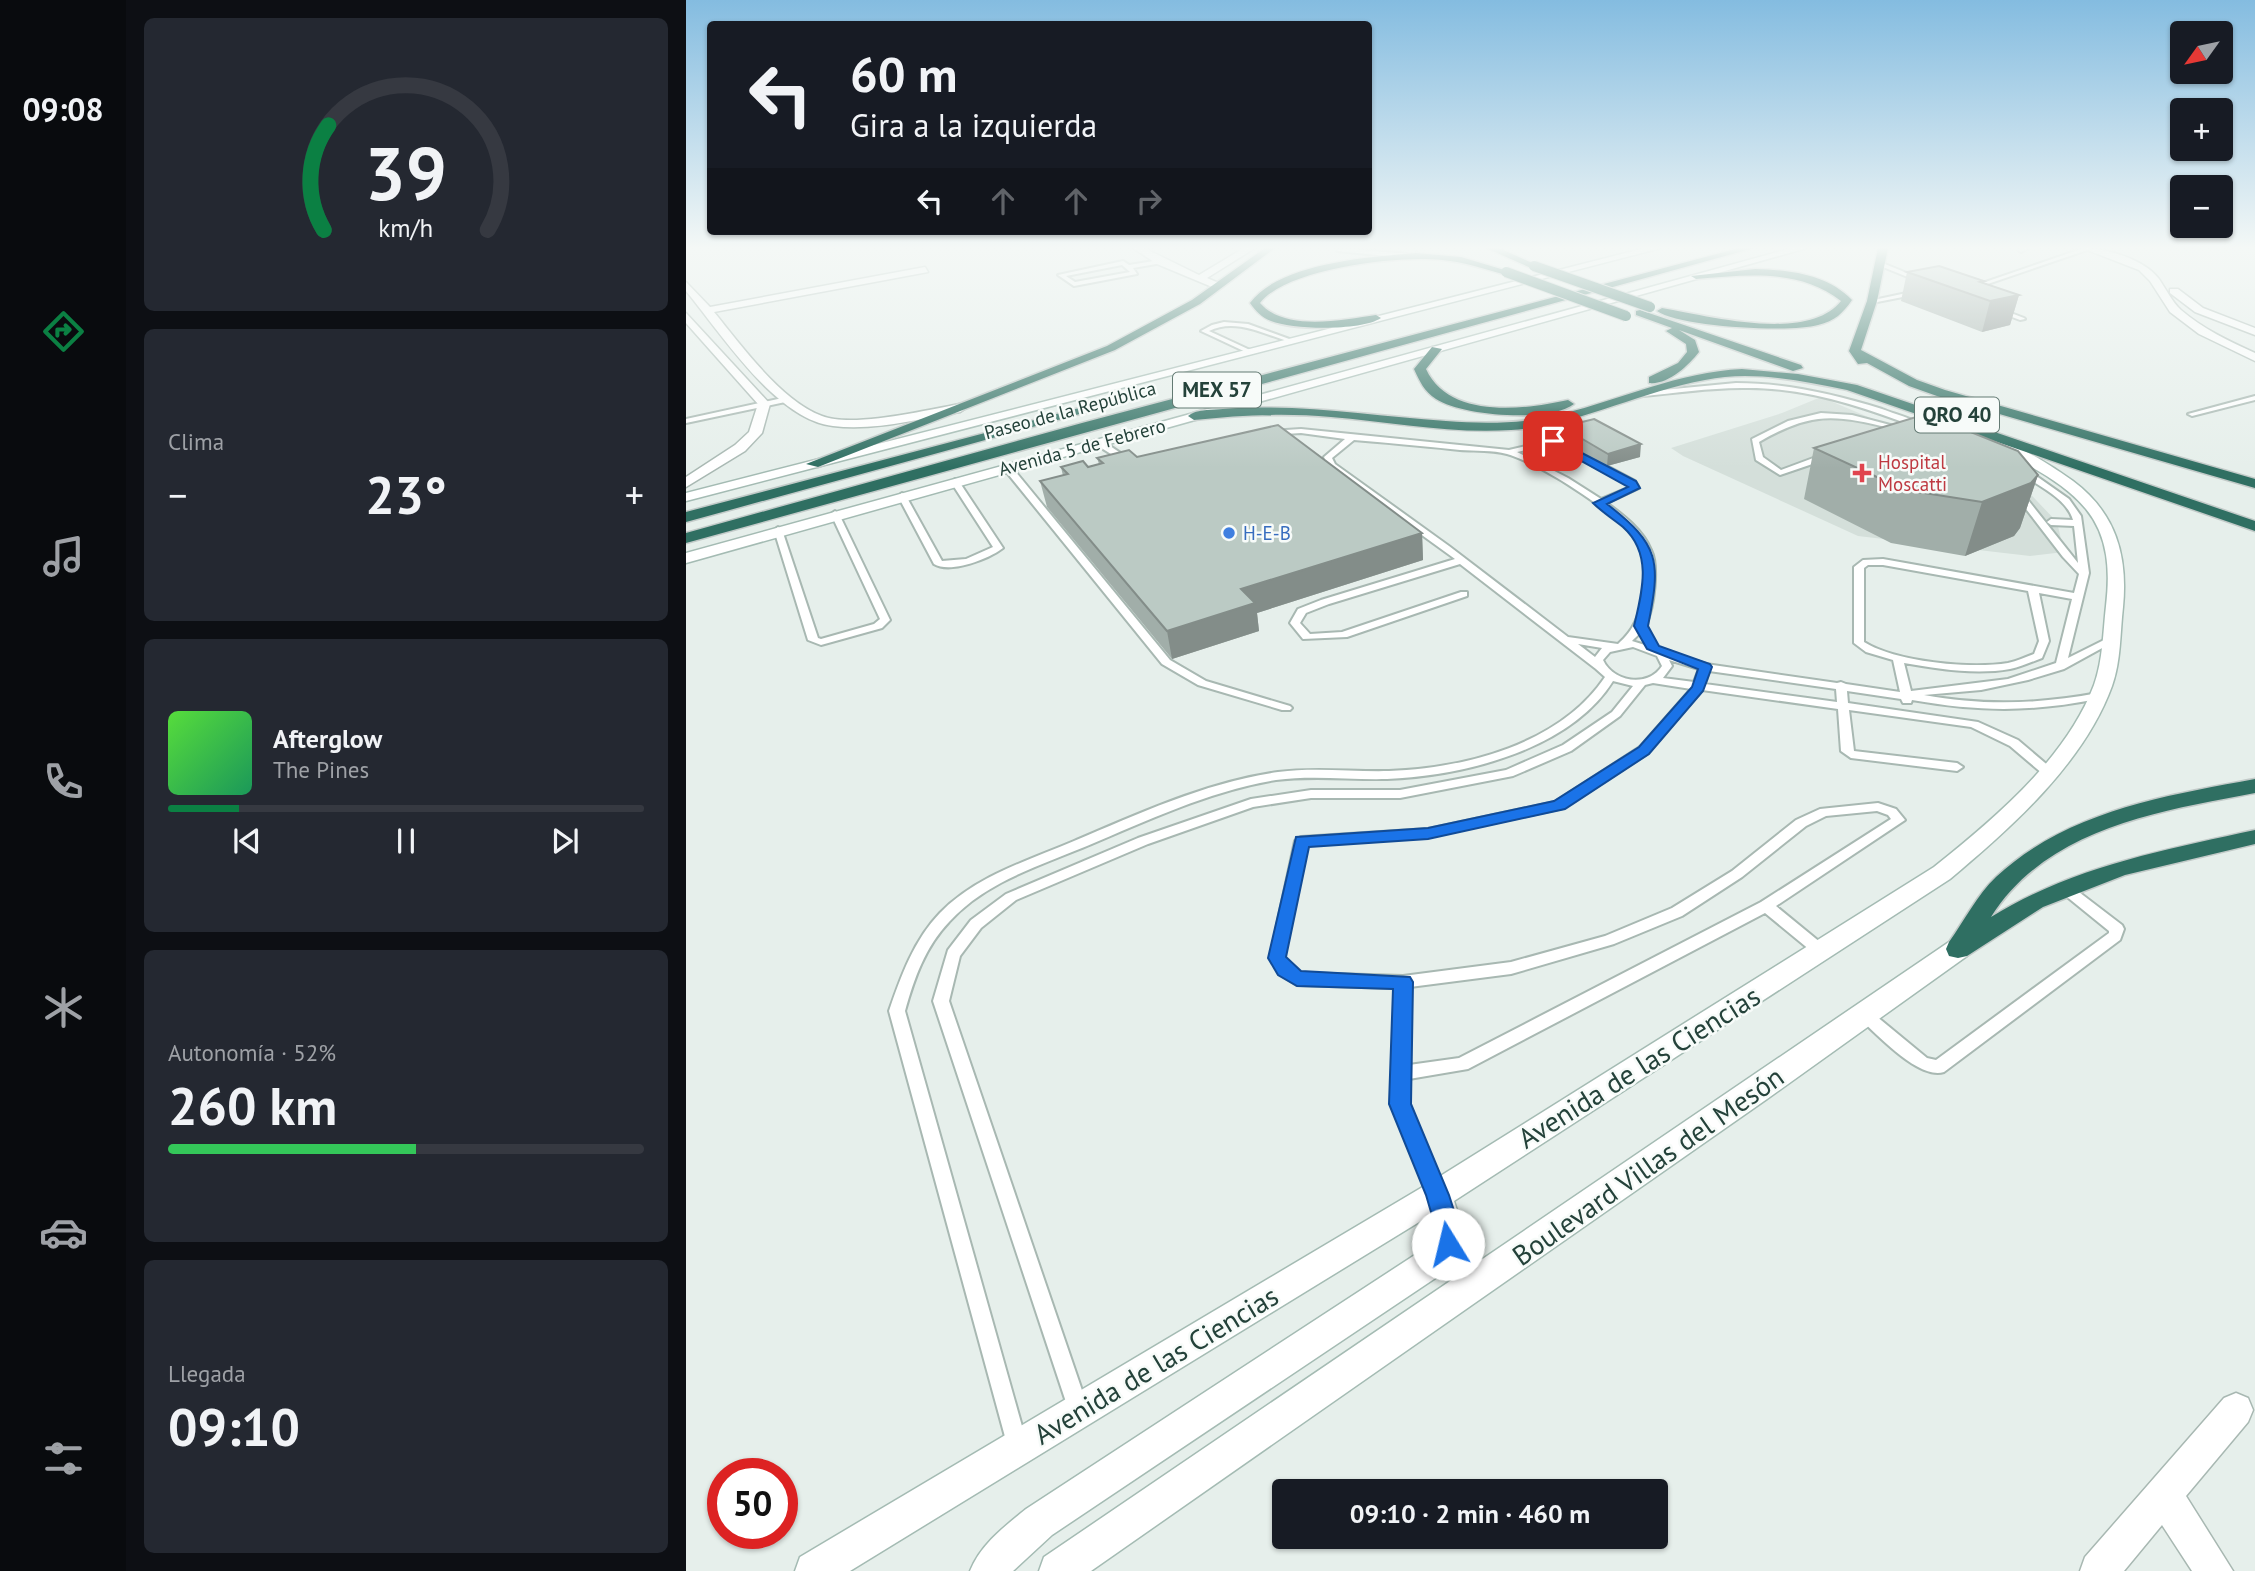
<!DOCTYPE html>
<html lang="es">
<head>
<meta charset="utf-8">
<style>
	body { margin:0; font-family:"PT Sans",sans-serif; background:#242831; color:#f1f3f6; height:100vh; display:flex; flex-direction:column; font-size:26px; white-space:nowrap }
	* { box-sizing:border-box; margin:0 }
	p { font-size:23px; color:#9ea1a6 }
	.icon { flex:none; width:38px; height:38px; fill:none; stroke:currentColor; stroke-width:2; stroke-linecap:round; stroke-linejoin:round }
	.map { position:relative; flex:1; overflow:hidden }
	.panel { display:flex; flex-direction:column; gap:18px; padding:18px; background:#0d0f14; width:560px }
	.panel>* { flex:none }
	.top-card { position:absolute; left:21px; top:21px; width:665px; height:214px; border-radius:7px; box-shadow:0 2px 5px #0004; background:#171b24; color:#f1f3f6; overflow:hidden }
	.needle { width:46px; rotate:237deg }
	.tools { position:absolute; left:1484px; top:21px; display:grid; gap:14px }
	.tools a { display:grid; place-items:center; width:63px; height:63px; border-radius:7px; background:#171b24; box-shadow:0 2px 5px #0004; font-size:35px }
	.speed { position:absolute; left:21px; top:1458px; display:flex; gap:14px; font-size:35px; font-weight:700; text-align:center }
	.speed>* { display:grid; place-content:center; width:91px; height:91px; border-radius:50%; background:#171b24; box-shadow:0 2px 5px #0004; line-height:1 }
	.speed .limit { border:10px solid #d22; background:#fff; color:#111 }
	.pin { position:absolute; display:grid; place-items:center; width:60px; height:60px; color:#fff; margin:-30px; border-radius:14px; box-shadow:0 4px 10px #0006 }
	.me { position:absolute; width:77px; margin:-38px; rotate:351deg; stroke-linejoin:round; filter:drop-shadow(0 0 5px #0008) }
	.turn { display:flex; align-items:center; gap:24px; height:147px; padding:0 28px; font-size:32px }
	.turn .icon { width:91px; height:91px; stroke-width:2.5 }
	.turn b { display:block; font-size:49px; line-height:60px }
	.lanes { display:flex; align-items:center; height:66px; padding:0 28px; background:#0003; justify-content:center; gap:35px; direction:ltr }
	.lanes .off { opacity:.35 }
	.big { font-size:52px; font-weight:800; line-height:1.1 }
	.panel .widget { flex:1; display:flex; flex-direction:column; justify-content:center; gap:10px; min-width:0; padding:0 24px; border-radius:10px; background:#242831 }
	.panel .dial { align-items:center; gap:0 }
	.dial svg { height:182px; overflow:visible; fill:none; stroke:#363941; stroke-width:7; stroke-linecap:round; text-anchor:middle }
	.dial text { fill:#f1f3f6; stroke:none }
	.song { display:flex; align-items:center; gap:21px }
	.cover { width:84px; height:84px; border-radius:10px; background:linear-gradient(135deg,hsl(110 70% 55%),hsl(150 70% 35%)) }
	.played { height:7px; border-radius:4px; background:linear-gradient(90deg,#0b8043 15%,#363941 15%) }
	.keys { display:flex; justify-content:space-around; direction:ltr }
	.heat { display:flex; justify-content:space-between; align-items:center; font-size:38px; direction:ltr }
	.charge { height:10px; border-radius:5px; background:linear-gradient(90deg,#34c759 52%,#363941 0) }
	.trip { position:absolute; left:586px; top:1479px; width:396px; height:70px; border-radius:7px; background:#171b24; box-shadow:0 2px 5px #0004; font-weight:800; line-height:70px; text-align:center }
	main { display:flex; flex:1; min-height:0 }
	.dock { display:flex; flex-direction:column; width:126px; justify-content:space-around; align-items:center; background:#090b0e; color:#9ea1a6 }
	.dock .icon { width:49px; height:49px }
	.dock .current { color:#0b8043 }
	.dock b { font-size:32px; color:#f1f3f6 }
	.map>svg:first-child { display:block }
</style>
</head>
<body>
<main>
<nav class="dock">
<b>09:08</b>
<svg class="icon current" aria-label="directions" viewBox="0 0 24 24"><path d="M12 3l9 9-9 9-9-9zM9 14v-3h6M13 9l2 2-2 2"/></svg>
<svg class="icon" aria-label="music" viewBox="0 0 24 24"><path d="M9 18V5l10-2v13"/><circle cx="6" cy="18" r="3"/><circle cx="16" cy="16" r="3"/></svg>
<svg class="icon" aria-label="phone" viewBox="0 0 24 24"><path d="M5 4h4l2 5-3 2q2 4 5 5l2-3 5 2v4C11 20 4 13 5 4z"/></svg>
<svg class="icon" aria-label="climate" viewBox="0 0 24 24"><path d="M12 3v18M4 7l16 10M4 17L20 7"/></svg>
<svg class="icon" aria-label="car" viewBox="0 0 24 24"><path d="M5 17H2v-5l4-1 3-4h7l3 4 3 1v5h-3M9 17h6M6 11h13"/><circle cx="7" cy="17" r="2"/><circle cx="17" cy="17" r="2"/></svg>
<svg class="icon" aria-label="filters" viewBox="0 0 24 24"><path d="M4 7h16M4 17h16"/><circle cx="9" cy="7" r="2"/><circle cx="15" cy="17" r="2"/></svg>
</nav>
<section class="panel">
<div class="widget dial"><svg viewBox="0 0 100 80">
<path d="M14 69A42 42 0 1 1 86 69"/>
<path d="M14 69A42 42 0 0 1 16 23" stroke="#0b8043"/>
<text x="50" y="56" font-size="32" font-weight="700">39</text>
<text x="50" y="72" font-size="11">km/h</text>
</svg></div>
<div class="widget"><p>Clima</p>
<div class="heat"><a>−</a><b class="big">23°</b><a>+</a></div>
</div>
<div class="widget">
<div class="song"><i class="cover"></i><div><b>Afterglow</b><p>The Pines</p></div></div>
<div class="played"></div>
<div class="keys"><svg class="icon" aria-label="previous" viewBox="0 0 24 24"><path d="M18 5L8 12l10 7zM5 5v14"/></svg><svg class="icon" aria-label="pause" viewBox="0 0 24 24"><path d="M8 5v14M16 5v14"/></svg><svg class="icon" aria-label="next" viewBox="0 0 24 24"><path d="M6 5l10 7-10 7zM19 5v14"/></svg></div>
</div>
<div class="widget"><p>Autonomía · 52%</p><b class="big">260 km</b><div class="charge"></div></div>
<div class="widget"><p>Llegada</p><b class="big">09:10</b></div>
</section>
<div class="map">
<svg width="1569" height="1571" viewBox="0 0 1569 1571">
	<rect width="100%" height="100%" fill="#e6efeb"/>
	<path fill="#d4dfda" d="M1135 397 1331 480 1371 522 1378 552 1344 556 1172 536 997 456 985 448 1096 413Z"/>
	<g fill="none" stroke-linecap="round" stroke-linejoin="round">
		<defs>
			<path id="lane" d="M653 248 722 254 725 256 722 258 651 251Z
				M1334 248H1342L1335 252 1332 250Z
				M1398 248H1407L1287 289 1282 288Z
				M474 260 476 263 447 268 451 274 388 286 372 275 437 261 443 265ZM436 265 444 272 389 282 380 276Z
				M1194 262 1238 280 1239 281 1234 282 1192 265Z
				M1230 291 1232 294 1186 303 1183 301Z
				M1312 308 1338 318 1339 319 1334 320 1310 311Z
				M538 322 562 324 606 340 601 341C576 333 548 318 523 331L564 350V352L562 353 515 331 526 325Z
				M1050 383C1100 383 1148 394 1196 409 1209 414 1225 418 1237 425L1230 427C1177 407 1121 388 1063 388 1027 387 992 393 956 396L952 394 956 392Z
				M1569 396V400L1506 416 1502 414Z
				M101 397 105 399 104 401 0 423V419Z
				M1135 413 1166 415 1208 426 1204 428C1147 414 1125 412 1073 442L1077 457 1095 470 1138 454H1144V458L1094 475 1070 460 1066 439 1102 421Z
				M615 429 823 450 870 439 949 481 953 488 921 503C937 515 957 530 965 550 973 566 968 608 960 624 957 631 951 636 946 641L1020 664 1151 683 1155 682 1160 684 1214 692 1207 660 1180 652 1168 643V567L1177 560 1197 559 1388 593 1393 574 1377 557 1327 492 1334 490 1392 563 1388 526 1365 525 1361 522 1365 519 1387 520C1380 496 1349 486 1332 470L1339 468 1383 499 1395 516 1403 573 1382 658 1420 639 1424 638 1429 641 1378 669 1342 680 1295 690 1238 695C1298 706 1353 704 1412 693L1418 696 1412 699C1345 712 1294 712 1226 700L1225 703H1217L1215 699 1161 691 1162 703 1292 722 1332 740 1365 768 1367 771 1361 775 1357 774 1324 746 1285 727 1163 710 1168 751 1271 763 1277 767 1271 771 1165 758 1155 751 1152 709 1016 690 962 753 877 808 742 837 621 845 598 957 604 966 614 973 717 976 825 962 919 936 986 908 1046 871 1110 820 1134 809 1192 803 1210 809 1219 820 1090 906 1140 947 1142 951 1140 955 1135 956 1130 955 1079 913 782 1069 723 1079 722 1104 760 1195 757 1201 751 1203 745 1201 706 1104 709 988 611 985 594 974 584 958 609 841 615 837 742 829 869 802 954 747 1005 689 967 683 959 685 934 716 885 751 827 776 714 798H625L567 807 462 844 330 900 295 928 274 956 263 1001 402 1408 399 1415 392 1418 385 1415 382 1408 247 1001 262 950 285 920 320 894 452 838 565 799 625 790H714L820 770 877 745 926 712 947 686 927 681C884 750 777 776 701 779 664 780 627 775 590 780 524 791 462 820 401 846 353 866 299 882 263 922 239 947 228 979 219 1011L341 1444 338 1451 331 1454 324 1451 321 1444 203 1011C215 976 228 940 254 913 290 876 341 861 388 841 454 813 521 782 592 772 629 767 667 772 703 771 780 768 874 744 919 677L910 669 774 564 643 604 620 613 614 623 624 634 656 632 775 592H781V596L661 637 617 639 604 623 612 609 635 600 769 559 642 467 638 457 659 439 615 433 584 435 580 433 584 431ZM668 440C703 443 738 446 774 450 789 451 807 450 821 454 854 463 945 520 957 551 961 564 959 581 957 594 954 615 948 630 932 644L882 637 763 546 649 464 646 458ZM866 444 943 485 944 487 915 499 882 478 831 452ZM1182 565H1197L1342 591 1353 641 1348 654C1339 657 1331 661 1322 663 1284 669 1210 662 1178 642V568ZM1353 593 1386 599 1370 663 1322 679 1225 691 1218 663C1252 669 1290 675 1324 669 1335 667 1345 662 1356 658L1363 641ZM892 644 916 648 909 657ZM947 647 971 656 976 666C962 688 927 682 917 660L924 652ZM983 660 1013 669 1008 682 977 678 986 666ZM1023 671 1150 689 1151 702 1019 684ZM1191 811 1202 815 1205 819 1075 902 773 1058 723 1065 724 987 825 974 928 944 996 916 1056 877 1120 826 1140 816Z
				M409 440H415L448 462 441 464 409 444Z
				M318 465H324L484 660 520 681 604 706 606 708 604 710H596L512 685 476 664 318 469Z
				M269 479 272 480 317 548C303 559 264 574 248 564L212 496 216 493 220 496 256 561 280 559 307 547 265 482Z
				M149 511 153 514 204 620 196 628 135 645 122 640 88 530 92 527 96 530 132 638 135 639 188 624 194 619 145 514Z
				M1380 884 1385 886 1436 925 1438 929 1434 940 1258 1072C1233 1080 1192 1035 1174 1019L1171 1015 1174 1011 1179 1009 1184 1011 1241 1058 1250 1060 1423 933V931L1375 892 1373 889 1375 886Z"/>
			<path id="street" d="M447 248H458L513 275 558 248H569L521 278 535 284 531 289 471 264Z
				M1396 248C1420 248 1458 259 1473 279 1480 289 1486 302 1495 310 1517 329 1543 341 1569 353V361L1513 334 1484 312 1464 281 1453 270Z
				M239 267 242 272 28 312C55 345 95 401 136 416 166 428 241 410 274 404L280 408 274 412C233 419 189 431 147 426 90 420 35 333 0 291V282L24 307Z
				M1484 289H1492L1517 308 1569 328V335L1509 312 1484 293Z
				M0 313 84 404 76 433 59 451 0 487V477L49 445 63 432 72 404 0 323Z
				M1550 1393 1562 1398 1567 1410 1562 1422 1500 1496 1547 1571H1506L1476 1525 1438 1571H1394L1399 1557 1538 1398Z"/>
			<path id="secondary" d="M959 248H975L0 501V493Z
				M1106 248H1121L0 563V553Z
				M1308 441C1324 438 1373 471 1387 481 1430 513 1442 556 1437 607 1434 633 1435 661 1426 686 1398 763 1326 827 1264 879L768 1201C777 1227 780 1248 760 1271L366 1535 327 1571H284C295 1544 318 1527 340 1509L738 1249 746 1237 743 1216 164 1571H109L114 1557 740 1185 1248 867C1308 819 1380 759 1408 685 1417 660 1417 632 1420 606 1424 572 1423 537 1400 509 1377 481 1340 464 1308 447Z
				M1272 940 1281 942 1284 949 1281 956 1081 1099 405 1571H353L358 1557 1263 942Z"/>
			<path id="highway" d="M579 248H589L514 304 429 350 132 467 120 464 421 346 506 300Z
				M800 248H813L853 266 845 268Z
				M1053 248H1068L0 543V533L396 423Z
				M1192 248H1202L1191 301 1175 350 1231 380 1259 390 1569 479V488L1251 396 1223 386 1181 363 1172 364 1163 351 1181 301Z
				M730 253 775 257 825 272 820 275C799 269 778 262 756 260 714 255 601 268 574 303 599 332 656 320 690 315L695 318C676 331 607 330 585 321 575 317 570 311 564 303 593 263 683 257 730 253Z
				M1069 269C1103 270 1141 274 1166 300 1157 313 1149 321 1132 325 1104 333 993 327 971 311L976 308C1023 316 1122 343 1155 301 1113 268 1060 275 1010 279L1005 276Z
				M954 310 1115 365 1117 368 1107 371 993 330 1009 340 1013 352C1002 366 982 385 963 383V377L992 363 1001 352 1000 344 980 331 986 328 950 315V311Z
				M746 347 756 349 740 369C763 419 837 410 882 400L888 404C864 423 776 416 750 399 738 391 734 382 728 369Z
				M1056 369 1112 374 1171 385 1569 521V531L1161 390C1114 381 1066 370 1019 380 953 392 893 425 825 430 765 434 705 422 645 417 600 413 554 415 508 420L502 416C510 409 526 410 537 409 613 403 685 416 760 421 799 424 838 424 876 414 936 399 993 372 1056 369Z
				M420 401 430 404 0 522V512Z
				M1569 779V793C1474 811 1361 828 1305 917 1386 867 1477 850 1569 830V844L1439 875 1357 907 1281 956 1272 958 1263 956 1260 949 1263 942C1278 921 1291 895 1310 877 1381 811 1478 796 1569 779Z"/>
		</defs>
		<use href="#lane" stroke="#a8b8b2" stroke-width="4"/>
		<use href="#street" stroke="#a8b8b2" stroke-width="3"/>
		<use href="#secondary" stroke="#a4bbb3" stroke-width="3"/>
		<use href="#highway" stroke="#c2cac8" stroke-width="3"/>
		<use href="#lane" fill="#fff" fill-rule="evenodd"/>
		<use href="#street" fill="#fff" fill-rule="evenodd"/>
		<use href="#secondary" fill="#fff" fill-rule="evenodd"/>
		<use href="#highway" fill="#2f6f62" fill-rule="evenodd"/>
		<defs>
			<path id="highway-bridge" d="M848 266 964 307
				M820 272 940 316"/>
		</defs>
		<use href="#highway-bridge" stroke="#c2cac8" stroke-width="12" stroke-linecap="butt"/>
		<use href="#highway-bridge" stroke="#2f6f62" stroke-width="10"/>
	</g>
	<path fill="#a1aea9" d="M1221 272 1297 283 1333 295 1324 325 1296 332 1215 301Z
		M876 427 954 457 921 466 875 440Z
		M1128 448 1352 475 1334 528 1328 536 1279 556 1205 543 1118 499Z
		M451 457 736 533 737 560 571 613 573 631 486 659 361 507 354 481 377 476 375 467H402L413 464 411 458Z"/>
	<path fill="#838d89" d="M1333 295 1324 325 1296 332 1304 301Z
		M955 444 954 457 921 466 922 454Z
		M1352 475 1334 528 1328 536 1279 556 1296 502Z
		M736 533 737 560 571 613 573 631 486 659 481 631 555 589Z"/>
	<path fill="#bbcac4" stroke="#838d89" stroke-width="2" d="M1253 266 1298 281 1294 282 1333 295 1304 301 1221 272Z
		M1240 414 1332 451 1352 475 1345 483 1296 502 1219 490 1128 448Z
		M908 419 955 444 922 454 876 427Z
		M592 425 736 533 555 589 569 603 481 631 354 481 382 474 375 467 397 461 402 467 417 463 411 458 443 450 451 457Z"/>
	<linearGradient id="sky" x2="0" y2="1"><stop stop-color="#84bce0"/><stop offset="0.53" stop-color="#f4f8f6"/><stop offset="1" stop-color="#f4f8f6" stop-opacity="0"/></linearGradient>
	<rect width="1569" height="468" fill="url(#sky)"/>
	<path fill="#1a73e8" stroke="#114b97" stroke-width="2" d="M867 438 950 481 954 488 921 504C974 545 975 561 962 626L973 646 1024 664 1026 667 1017 691 963 754 879 809 742 839 623 847 600 957 615 971 724 977 727 982 725 1104 763 1195 776 1236 770 1252 762 1255 753 1252 750 1244 752 1236 740 1195 703 1104 707 989 611 986 592 975 582 958 610 837 742 828 868 801 953 747 1006 687 1012 669 961 649 948 626C956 592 967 554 937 527 927 519 916 512 907 503L942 487 863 443 862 441Z"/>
	<path fill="#e0444e" stroke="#f7fbf9" stroke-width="2.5" d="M1172.5 462.5h7v7h7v7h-7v7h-7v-7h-7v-7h7z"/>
	<circle fill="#3f7fe0" stroke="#f7fbf9" stroke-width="2.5" cx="543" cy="533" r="7"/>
	<g text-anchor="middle" stroke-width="5" stroke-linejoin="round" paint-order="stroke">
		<g font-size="19" fill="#24423a" stroke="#f7fbf9">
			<text transform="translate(384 410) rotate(-15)" y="7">Paseo de la República</text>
			<text transform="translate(396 447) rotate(-15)" y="7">Avenida 5 de Febrero</text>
		</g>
		<g font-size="19" fill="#be3a42" stroke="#f7fbf9" text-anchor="start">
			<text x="1192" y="469">Hospital<tspan x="1192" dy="22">Moscatti</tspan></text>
		</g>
		<g font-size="19" fill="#366cbe" stroke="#f7fbf9" text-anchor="start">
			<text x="557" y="540">H-E-B</text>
		</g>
		<g fill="#f7fbf9" stroke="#637a73" stroke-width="2">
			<rect x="487" y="372.5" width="88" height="35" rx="5"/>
			<rect x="1229" y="397.5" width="84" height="35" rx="5"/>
		</g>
		<g font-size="21" font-weight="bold" fill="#24423a">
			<text x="531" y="397">MEX 57</text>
			<text x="1271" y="422">QRO 40</text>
		</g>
		<g font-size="28" fill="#24423a" stroke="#f7fbf9">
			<text transform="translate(953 1067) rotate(-32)" y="10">Avenida de las Ciencias</text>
			<text transform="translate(962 1166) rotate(-35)" y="10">Boulevard Villas del Mesón</text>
			<text transform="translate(470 1365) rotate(-31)" y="10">Avenida de las Ciencias</text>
		</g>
	</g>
</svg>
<div class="tools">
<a><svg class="needle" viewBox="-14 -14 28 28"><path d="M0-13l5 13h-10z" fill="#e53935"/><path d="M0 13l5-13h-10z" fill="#9ea1a6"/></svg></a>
<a>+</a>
<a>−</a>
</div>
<div class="speed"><div class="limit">50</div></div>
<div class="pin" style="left:867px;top:441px;background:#d93025"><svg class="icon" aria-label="arrive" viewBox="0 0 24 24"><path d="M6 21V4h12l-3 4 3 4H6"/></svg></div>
<svg class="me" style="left:762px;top:1244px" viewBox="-20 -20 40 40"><circle r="19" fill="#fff"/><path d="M0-13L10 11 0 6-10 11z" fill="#1a73e8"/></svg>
<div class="trip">09:10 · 2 min · 460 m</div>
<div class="top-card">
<div class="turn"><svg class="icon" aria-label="left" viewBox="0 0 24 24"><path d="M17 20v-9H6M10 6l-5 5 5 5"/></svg><div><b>60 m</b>Gira a la izquierda</div></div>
<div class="lanes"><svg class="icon" aria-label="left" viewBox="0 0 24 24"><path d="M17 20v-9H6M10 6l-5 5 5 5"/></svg><svg class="icon off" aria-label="ahead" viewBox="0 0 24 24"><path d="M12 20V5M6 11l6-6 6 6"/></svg><svg class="icon off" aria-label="ahead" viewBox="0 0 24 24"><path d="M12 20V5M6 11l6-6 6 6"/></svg><svg class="icon off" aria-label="right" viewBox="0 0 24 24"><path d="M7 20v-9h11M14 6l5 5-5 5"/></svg></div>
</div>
</div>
</main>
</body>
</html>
